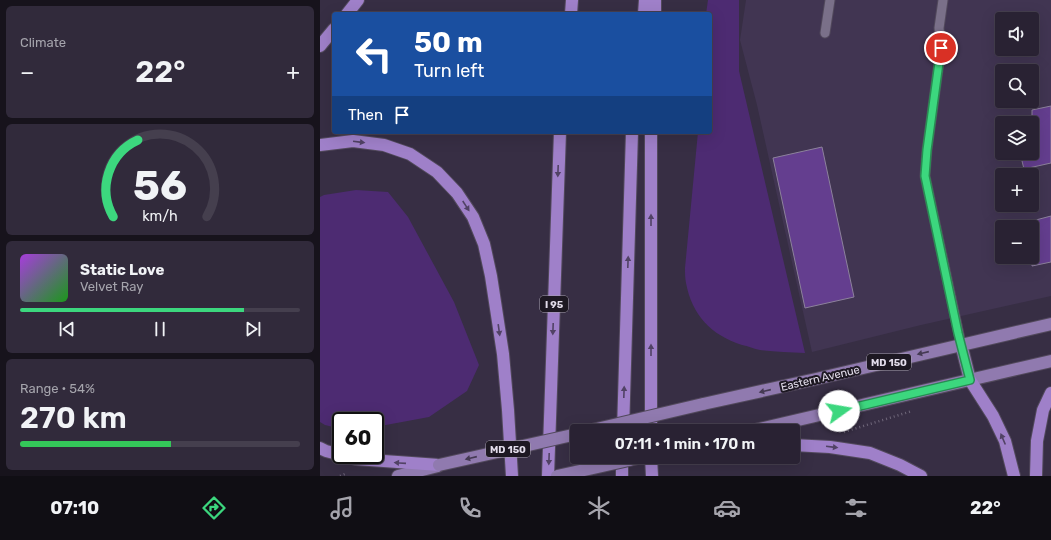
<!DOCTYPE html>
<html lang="en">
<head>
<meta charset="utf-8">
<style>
	body { margin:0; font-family:Rubik,sans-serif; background:#312a3b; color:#f1f3f6; height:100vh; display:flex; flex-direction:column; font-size:15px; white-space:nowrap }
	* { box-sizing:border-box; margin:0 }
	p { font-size:13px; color:#a5a4ac }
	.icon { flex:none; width:22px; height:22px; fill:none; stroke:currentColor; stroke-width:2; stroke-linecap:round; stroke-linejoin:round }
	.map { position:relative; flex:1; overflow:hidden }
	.drawer { display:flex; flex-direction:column; gap:6px; padding:6px; background:#17131c; width:320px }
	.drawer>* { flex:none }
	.hud { position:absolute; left:12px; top:12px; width:380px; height:122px; border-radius:4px; box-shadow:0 4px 16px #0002,0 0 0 1px #453f4e; background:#1a4fa0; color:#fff; overflow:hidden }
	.tools { position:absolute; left:675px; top:12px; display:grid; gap:8px }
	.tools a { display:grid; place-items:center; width:44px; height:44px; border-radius:4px; background:#292233; box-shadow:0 4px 16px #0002,0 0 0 1px #453f4e; font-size:20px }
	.speed { position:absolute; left:12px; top:412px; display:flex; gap:8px; font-size:20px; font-weight:700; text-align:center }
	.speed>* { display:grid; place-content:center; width:52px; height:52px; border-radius:50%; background:#292233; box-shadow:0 4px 16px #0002,0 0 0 1px #453f4e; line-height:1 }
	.speed .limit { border:2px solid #111; border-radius:6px; background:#fff; color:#111 }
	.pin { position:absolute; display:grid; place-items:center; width:34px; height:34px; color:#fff; margin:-17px; border:2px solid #fff; border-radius:50%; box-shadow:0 1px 4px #0007 }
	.me { position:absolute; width:44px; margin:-22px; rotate:77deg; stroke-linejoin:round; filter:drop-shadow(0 0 3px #0008) }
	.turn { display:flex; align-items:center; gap:14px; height:84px; padding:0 16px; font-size:18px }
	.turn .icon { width:52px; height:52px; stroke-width:2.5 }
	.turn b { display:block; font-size:28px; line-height:34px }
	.then { display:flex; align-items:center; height:38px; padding:0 16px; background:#0003; gap:8px; font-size:15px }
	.big { font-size:30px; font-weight:600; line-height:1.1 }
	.drawer .tile { flex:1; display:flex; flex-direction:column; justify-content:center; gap:6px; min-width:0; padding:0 14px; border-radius:6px; background:#312a3b }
	.drawer .dial { align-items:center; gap:0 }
	.dial svg { height:104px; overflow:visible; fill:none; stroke:#453f4e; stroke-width:7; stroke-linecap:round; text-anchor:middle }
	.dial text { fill:#f1f3f6; stroke:none }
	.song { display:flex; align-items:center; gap:12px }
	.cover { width:48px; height:48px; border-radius:6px; background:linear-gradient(135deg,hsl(280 70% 55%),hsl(120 70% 35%)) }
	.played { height:4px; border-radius:2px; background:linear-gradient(90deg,#3cd77e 80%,#453f4e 80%) }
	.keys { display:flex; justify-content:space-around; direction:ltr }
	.heat { display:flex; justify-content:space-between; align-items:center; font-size:22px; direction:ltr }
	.charge { height:6px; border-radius:3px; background:linear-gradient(90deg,#34c759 54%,#453f4e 0) }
	.trip { position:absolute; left:250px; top:424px; width:230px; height:40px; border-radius:4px; background:#292233; box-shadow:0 4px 16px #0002,0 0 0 1px #453f4e; font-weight:600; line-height:40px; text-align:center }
	.tabs { display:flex; height:64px; justify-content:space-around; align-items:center; background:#100e14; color:#a5a4ac }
	.tabs .icon { width:28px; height:28px }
	.tabs .selected { color:#3cd77e }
	.tabs b { font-size:18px; color:#f1f3f6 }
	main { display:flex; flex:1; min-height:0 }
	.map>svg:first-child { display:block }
</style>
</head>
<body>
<main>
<section class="drawer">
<div class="tile"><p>Climate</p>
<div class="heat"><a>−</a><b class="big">22°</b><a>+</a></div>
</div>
<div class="tile dial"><svg viewBox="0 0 100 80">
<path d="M14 69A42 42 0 1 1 86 69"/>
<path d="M14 69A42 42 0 0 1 33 10" stroke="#3cd77e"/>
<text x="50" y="56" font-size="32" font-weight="700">56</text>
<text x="50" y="72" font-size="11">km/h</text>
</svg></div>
<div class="tile">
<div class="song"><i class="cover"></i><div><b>Static Love</b><p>Velvet Ray</p></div></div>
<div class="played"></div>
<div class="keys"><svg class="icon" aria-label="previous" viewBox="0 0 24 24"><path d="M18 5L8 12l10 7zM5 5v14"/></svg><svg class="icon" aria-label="pause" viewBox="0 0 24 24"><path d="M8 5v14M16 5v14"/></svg><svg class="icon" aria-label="next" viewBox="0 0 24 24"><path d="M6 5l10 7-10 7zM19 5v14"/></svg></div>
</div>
<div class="tile"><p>Range · 54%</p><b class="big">270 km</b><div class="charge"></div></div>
</section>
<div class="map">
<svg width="731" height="476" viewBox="0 0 731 476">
	<rect width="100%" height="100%" fill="#372e44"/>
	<path fill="#413552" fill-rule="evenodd" d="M426 0H731V296L601 325 492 352 437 105 420 40ZM682 19H712V49H682ZM682 71H712V101H682ZM682 123H712V153H682ZM682 175H712V205H682ZM682 227H712V257H682Z"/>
	<path fill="#4d2b72" d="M388 0H419V71L485 353C470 352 455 352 440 350 434 349 428 346 422 345 391 335 372 315 366 283 365 278 365 273 365 268L378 132H390V14H386Z
		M36 190 68 192 88 217 134 302 159 365 147 391 109 417 55 427V421H21V429L5 425 0 422V197L4 195Z"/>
	<path fill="#643e8f" stroke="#8d829c" d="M731 106V163L704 169 700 153H712V110Z
		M502 147 534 297 485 308 453 158Z
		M731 216V262L712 266V221Z"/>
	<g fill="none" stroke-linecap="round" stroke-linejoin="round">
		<defs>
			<path id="lane" d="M623 0 619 28 621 48 607 150 605 176 641 344
				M505 33 510 0"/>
			<path id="primary" d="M641 344 650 380
				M383 404 496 379 731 324
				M431 431 731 361
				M309 460 322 457
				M78 476 118 466"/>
			<path id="highway" d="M27 14 38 0
				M251 14 252 0
				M324 14 325 0
				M335 14V0
				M0 46 14 29
				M0 145 33 141 64 145 90 154 117 172 137 193 153 217 164 244 171 276 183 354 188 410 192 476
				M650 380 673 416 685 441 694 476
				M303 431 312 132
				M331 431V132
				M473 445 510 447 550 453 580 465 601 476
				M0 448 6 451 36 459 119 465
				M331 457 332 476
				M228 476 240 132
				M302 476V457
				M716 476 717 441 723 410 731 393"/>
		</defs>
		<use href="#lane" stroke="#52495c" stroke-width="11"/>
		<use href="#primary" stroke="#52495c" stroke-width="14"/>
		<use href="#highway" stroke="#52495c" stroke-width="14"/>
		<path stroke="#6f677a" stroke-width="2.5" stroke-dasharray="1 3" stroke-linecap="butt" d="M524 432 592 411
			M20 476 27 473"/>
		<use href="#lane" stroke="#7a7089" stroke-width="9"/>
		<use href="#primary" stroke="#907aaf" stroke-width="12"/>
		<use href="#highway" stroke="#9f80c9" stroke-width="12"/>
		<defs>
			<path id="primary-bridge" d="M268 431 383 404
				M119 465 257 434
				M237 476 309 460"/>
		</defs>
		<use href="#primary-bridge" stroke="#52495c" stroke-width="14" stroke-linecap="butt"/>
		<use href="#primary-bridge" stroke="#907aaf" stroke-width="12"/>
	</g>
	<defs><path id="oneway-solid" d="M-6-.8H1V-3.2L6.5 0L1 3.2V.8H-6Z"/></defs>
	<g fill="#514265">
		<use href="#oneway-solid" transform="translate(39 142) rotate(7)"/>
		<use href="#oneway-solid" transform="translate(238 171) rotate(92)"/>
		<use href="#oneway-solid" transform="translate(146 206) rotate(57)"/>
		<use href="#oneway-solid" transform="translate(331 220) rotate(-90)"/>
		<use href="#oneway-solid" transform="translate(308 262) rotate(-88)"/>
		<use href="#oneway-solid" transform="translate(233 329) rotate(92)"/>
		<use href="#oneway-solid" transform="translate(179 330) rotate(82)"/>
		<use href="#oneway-solid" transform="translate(331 350) rotate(-90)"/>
		<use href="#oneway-solid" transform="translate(304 392) rotate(-88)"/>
		<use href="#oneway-solid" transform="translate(683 439) rotate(-113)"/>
		<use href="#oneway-solid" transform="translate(512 447) rotate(7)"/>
		<use href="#oneway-solid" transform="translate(229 459) rotate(92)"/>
		<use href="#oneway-solid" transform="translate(80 463) rotate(-176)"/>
	</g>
	<g fill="#453a53">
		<use href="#oneway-solid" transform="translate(603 353) rotate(167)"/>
		<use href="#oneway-solid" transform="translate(445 391) rotate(167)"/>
		<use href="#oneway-solid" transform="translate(151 458) rotate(167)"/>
	</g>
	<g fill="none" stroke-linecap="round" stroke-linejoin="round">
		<defs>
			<path id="route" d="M519 411 650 380 638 333 605 176 607 150 621 48"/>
		</defs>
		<use href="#route" stroke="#278c52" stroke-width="10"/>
		<use href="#route" stroke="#3cd77e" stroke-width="7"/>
	</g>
	<g text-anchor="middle" stroke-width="4" stroke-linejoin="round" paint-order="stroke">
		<g fill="#1d1822" stroke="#a7a1ae" stroke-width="1">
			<rect x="220" y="296" width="28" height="16" rx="3"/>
			<rect x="547" y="354" width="44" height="16" rx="3"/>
			<rect x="166" y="441" width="44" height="16" rx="3"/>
		</g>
		<g font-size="10" font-weight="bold" fill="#e2dcea">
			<text x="234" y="308">I 95</text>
			<text x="569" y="366">MD 150</text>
			<text x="188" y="453">MD 150</text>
		</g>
		<g font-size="11" fill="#e2dcea" stroke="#1d1822">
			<text transform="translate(500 378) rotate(-13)" y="4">Eastern Avenue</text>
		</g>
	</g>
</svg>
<div class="tools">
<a><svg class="icon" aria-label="sound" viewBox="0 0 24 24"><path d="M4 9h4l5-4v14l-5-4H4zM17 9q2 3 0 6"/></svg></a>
<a><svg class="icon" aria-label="search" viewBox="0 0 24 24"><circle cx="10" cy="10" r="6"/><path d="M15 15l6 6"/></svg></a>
<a><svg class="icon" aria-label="layers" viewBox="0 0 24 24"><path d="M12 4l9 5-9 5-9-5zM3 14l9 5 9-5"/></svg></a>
<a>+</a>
<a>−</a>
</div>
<div class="speed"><div class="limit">60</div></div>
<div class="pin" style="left:621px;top:48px;background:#d93025"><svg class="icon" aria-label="arrive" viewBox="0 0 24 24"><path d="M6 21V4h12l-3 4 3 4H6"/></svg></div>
<svg class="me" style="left:519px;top:411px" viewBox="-20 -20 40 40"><circle r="19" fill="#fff"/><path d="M0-13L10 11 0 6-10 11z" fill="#3cd77e"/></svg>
<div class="trip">07:11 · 1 min · 170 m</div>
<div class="hud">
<div class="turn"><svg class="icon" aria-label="left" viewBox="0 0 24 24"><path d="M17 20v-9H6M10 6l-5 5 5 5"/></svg><div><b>50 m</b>Turn left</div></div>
<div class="then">Then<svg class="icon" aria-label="arrive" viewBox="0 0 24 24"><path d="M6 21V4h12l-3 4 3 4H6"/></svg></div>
</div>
</div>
</main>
<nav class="tabs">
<b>07:10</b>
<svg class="icon selected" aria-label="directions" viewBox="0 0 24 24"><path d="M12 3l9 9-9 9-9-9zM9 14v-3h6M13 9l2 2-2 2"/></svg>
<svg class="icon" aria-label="music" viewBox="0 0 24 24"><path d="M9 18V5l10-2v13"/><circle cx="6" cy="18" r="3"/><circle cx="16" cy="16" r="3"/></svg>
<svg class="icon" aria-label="phone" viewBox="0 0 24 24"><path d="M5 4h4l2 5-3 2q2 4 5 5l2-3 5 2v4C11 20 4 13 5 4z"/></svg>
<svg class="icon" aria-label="climate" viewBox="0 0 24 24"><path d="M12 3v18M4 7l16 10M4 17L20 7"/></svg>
<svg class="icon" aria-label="car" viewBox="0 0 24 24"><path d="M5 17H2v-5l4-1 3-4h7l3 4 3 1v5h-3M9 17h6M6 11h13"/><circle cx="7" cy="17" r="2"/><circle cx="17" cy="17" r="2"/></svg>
<svg class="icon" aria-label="filters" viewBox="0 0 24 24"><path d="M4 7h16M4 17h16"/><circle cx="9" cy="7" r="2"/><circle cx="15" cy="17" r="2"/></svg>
<b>22°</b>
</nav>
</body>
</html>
